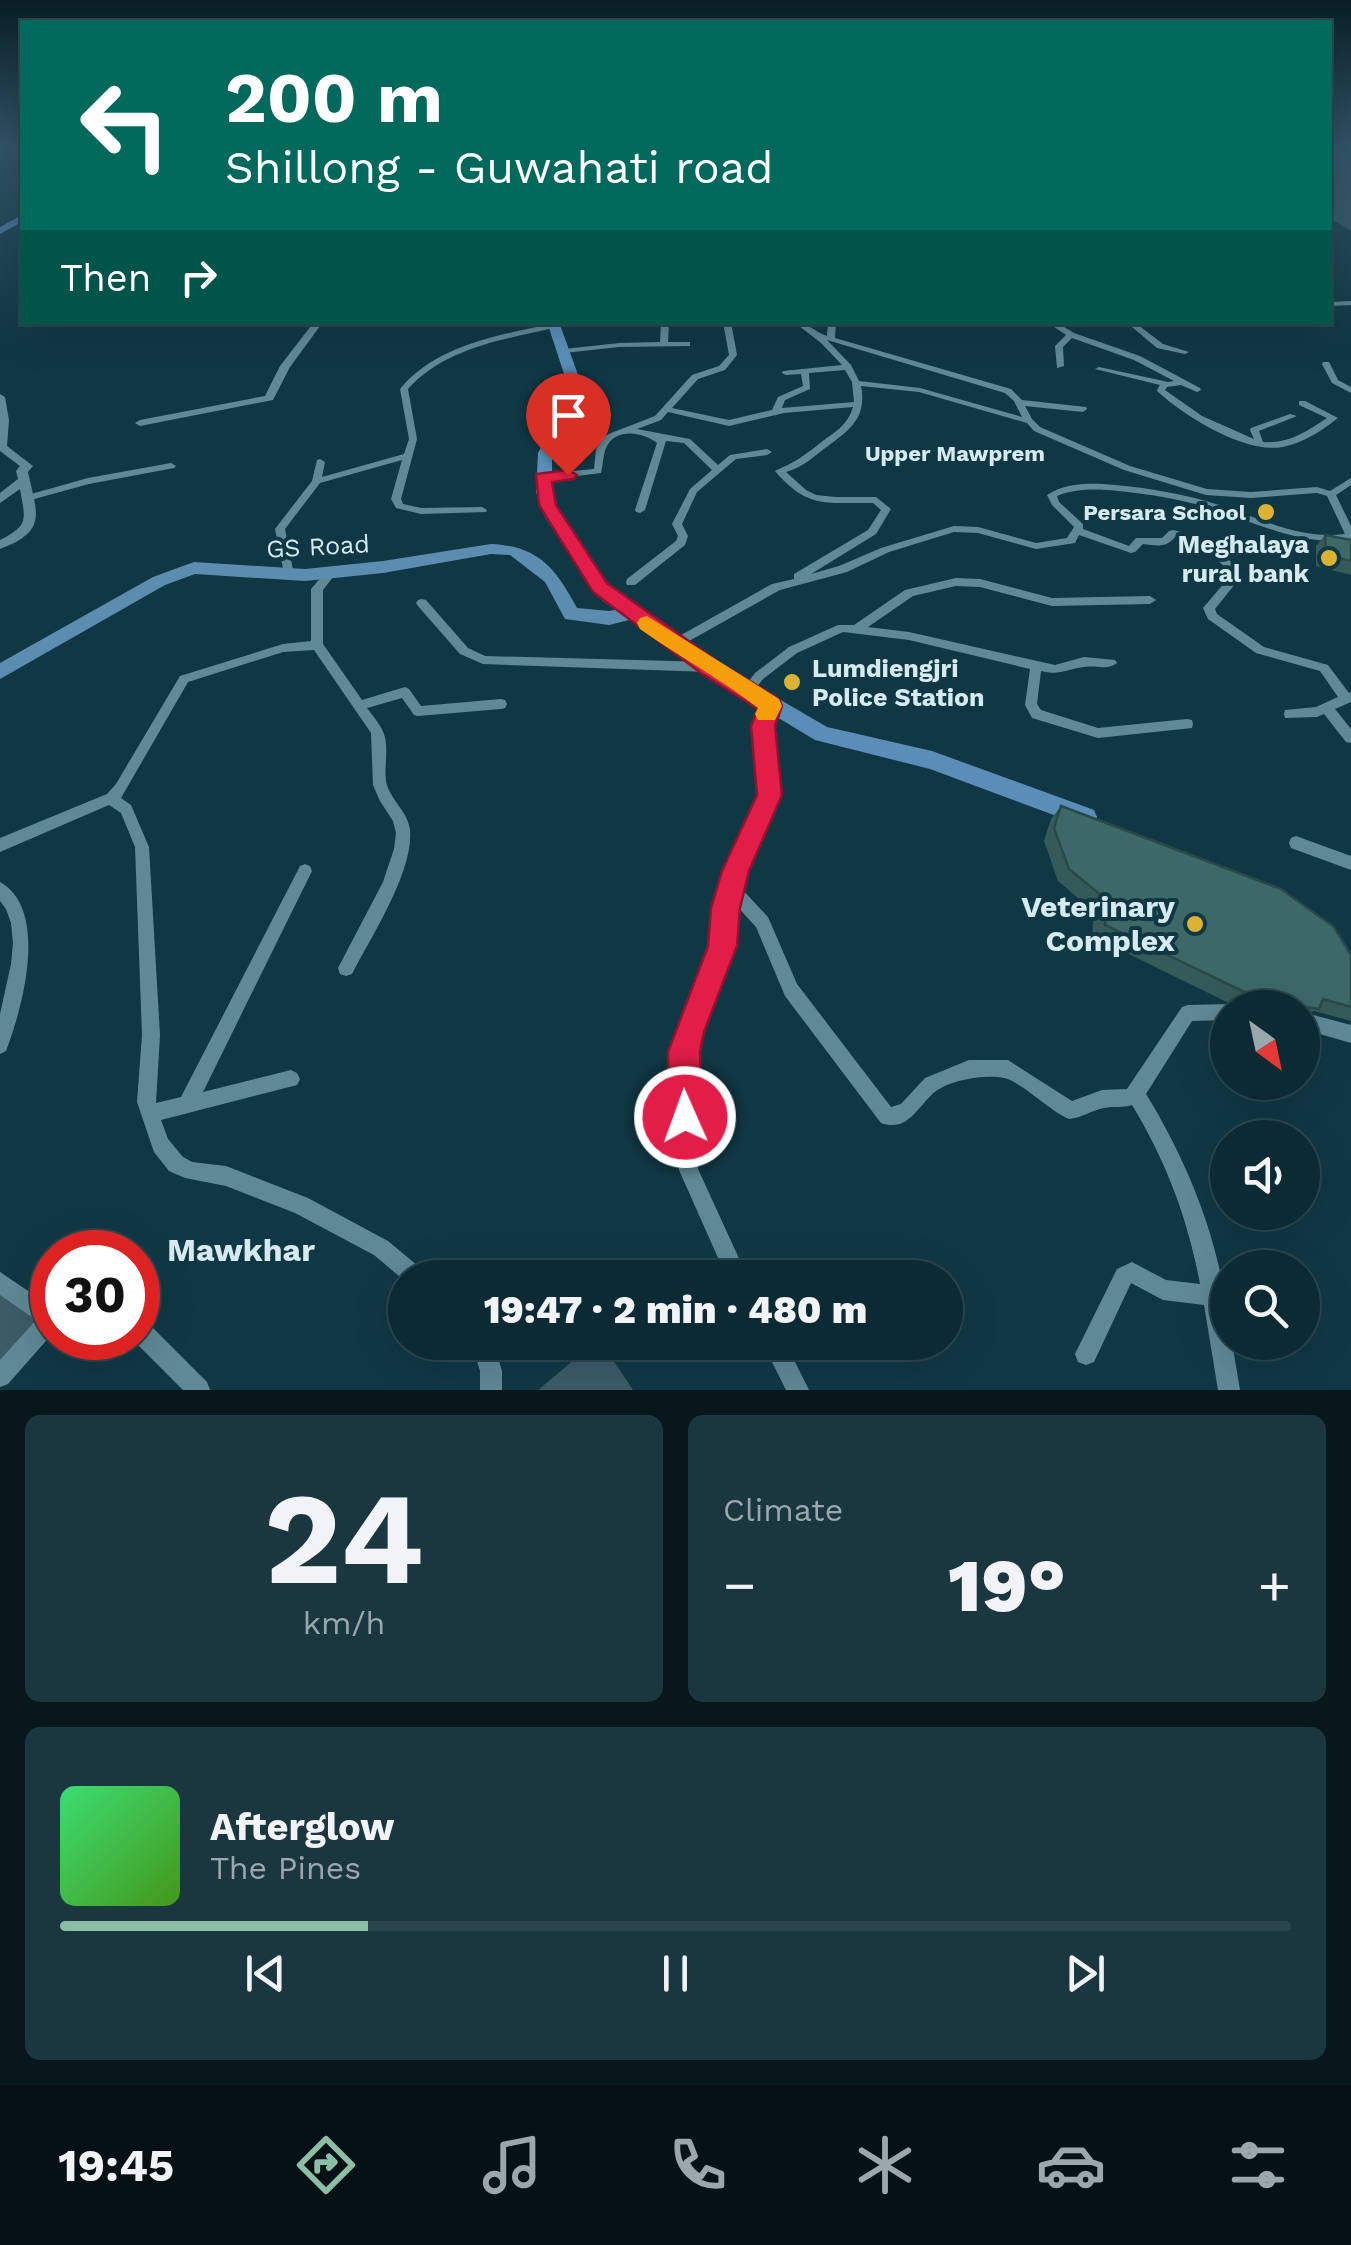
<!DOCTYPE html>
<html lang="en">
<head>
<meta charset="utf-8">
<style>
	body { margin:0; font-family:"Work Sans",sans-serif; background:#1a363f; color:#f1f3f6; height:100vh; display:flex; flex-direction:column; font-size:38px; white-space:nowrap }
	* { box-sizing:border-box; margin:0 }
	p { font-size:32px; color:#9aa7ac }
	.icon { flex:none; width:55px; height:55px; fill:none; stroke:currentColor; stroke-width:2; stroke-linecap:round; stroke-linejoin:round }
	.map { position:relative; height:1390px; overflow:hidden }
	.drawer { display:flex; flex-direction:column; gap:25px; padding:25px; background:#07171c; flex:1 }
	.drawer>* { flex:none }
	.banner { position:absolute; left:20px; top:20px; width:1312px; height:305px; border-radius:0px; box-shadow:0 10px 40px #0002,0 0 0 2px #2c464e; background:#00695c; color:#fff; overflow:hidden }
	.needle { width:65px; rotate:147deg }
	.buttons { position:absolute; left:1210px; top:990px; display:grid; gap:20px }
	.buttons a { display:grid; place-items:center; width:110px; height:110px; border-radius:50%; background:#0c2a33; box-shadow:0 10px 40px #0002,0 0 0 2px #2c464e; font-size:50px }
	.speed { position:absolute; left:30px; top:1230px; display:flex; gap:20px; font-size:50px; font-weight:700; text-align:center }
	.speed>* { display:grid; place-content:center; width:130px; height:130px; border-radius:50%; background:#0c2a33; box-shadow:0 10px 40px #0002,0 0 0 2px #2c464e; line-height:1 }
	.speed .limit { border:15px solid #d22; background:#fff; color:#111 }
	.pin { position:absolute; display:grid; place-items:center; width:85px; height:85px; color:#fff; margin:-102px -42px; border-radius:50% 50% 50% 0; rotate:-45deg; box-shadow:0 0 10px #0007 }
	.pin .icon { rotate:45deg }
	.me { position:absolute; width:110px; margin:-55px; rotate:358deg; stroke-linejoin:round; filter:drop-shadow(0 0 8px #0008) }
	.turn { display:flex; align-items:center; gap:35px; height:210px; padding:0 40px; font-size:45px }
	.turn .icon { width:130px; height:130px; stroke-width:2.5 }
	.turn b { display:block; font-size:70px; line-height:85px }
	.then { display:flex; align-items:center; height:95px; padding:0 40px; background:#0003; gap:20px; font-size:38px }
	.big { font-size:75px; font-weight:800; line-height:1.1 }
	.drawer .card { flex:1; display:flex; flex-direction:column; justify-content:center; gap:15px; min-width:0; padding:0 35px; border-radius:15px; background:#1a363f }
	.drawer .dial { align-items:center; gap:0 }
	.dial b { font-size:130px; line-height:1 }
	.song { display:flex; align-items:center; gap:30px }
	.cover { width:120px; height:120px; border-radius:15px; background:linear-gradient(135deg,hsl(140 70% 55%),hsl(100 70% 35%)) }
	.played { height:10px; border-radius:5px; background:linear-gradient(90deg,#8abfa5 25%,#2c464e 25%) }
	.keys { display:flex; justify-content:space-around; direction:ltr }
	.heat { display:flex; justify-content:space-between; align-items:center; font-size:55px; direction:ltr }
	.drawer .tiles { flex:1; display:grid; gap:25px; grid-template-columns:1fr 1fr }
	.card:last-child { grid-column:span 2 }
	.trip { position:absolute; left:388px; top:1260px; width:575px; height:100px; border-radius:50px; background:#0c2a33; box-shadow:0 10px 40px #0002,0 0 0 2px #2c464e; font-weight:800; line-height:100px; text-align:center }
	.tab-bar { display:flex; height:160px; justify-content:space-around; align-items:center; background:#051114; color:#9aa7ac }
	.tab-bar .icon { width:70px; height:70px }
	.tab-bar .current { color:#8abfa5 }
	.tab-bar b { font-size:45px; color:#f1f3f6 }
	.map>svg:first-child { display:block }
</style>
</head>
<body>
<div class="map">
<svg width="1351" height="1390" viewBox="0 0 1351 1390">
	<rect width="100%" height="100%" fill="#103844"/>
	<path fill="#3c5c67" d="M1330 146H1351V231L1330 218Z
		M0 1290 41 1325 0 1364Z
		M594 1343H602L633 1390H538Z"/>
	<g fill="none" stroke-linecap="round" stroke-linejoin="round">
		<path fill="#608996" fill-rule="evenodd" d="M1351 301V305L1330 306V302Z
			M635 322H650L647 324Z
			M661 322H669L668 342H690V346L619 347 564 353 560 351 564 349 619 343 660 342Z
			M723 322H731L737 355 725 370 698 379 672 408 729 420 772 410 778 397 803 386 801 374 786 375 782 373 783 371 842 365 821 343 794 322C807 322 815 332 827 336L828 322H836L835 338 1011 389 1022 400 1086 407 1087 409 1083 412 1025 406 1032 419 1040 427 1130 466 1207 489 1251 492 1317 487 1330 491 1351 478V485L1336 495 1351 526V540C1300 546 1257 523 1209 508 1180 499 1149 494 1118 491 1098 489 1077 488 1057 496L1059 502 1083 524V529L1129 546 1136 538H1162L1169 531 1173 530 1208 539 1243 574 1215 609 1217 614 1264 647 1328 665 1349 693 1351 692V702L1335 709 1351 729V743L1346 742 1324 714 1317 717 1285 718 1284 714 1285 710 1316 707 1338 697 1320 671 1256 653 1208 619 1203 608 1232 574 1200 543 1175 537C1165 549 1157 545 1143 544L1135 552 1131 553 1079 535 1075 543 1036 549 978 533 954 532 889 552 847 572 780 590 682 645H674L672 642 674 639 772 584 794 579V574L868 530 881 510 873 503C828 502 808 510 775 471 795 462 801 458 819 444 834 432 847 427 853 407L784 413 729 426 668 412 661 420 637 429 690 439 718 465 730 455 767 449 772 452 767 455 736 459 697 492 682 524 688 536 685 545 635 585H627L626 582 627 579 676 541 678 536 672 524 690 489 712 470 684 443 666 441 645 510 640 513 636 512 635 510 657 443C643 432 615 427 606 448 603 455 603 465 601 473L543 480 538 477 543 474 594 469 596 449 606 435 655 416 692 375 719 366 729 355ZM827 340 1005 393 1014 401 1022 417 920 388 859 381 851 365ZM845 370 852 382 854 402 782 408 785 400 810 389 809 373ZM861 386 919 392 1027 423 1034 431 1124 470 1206 495 1251 498 1317 493 1327 496 1345 534C1299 540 1258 517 1216 504 1184 494 1149 488 1115 485 1092 483 1067 482 1047 495L1052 505 1074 527 1067 538 1036 543 978 527 954 526 881 548 839 566 811 574 876 534 891 509 876 497H835L816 495 806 490 786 472C804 467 814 456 828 446 851 429 867 417 861 386Z
			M1047 322H1056L1074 333 1140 356 1200 388 1201 390 1197 392 1181 385 1167 387 1165 390 1202 416 1254 439 1250 430 1251 428 1290 414 1297 416 1259 431 1263 442C1289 444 1307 431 1327 418L1299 405V401H1305L1338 418C1323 430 1303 443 1283 447 1245 454 1186 417 1158 392L1157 390 1160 385 1095 369 1099 367 1168 382 1174 381 1134 360 1072 338 1063 347 1064 366 1057 368 1055 346 1066 335Z
			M1126 322H1134L1163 344 1189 352 1185 354 1157 348Z
			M555 323 559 325 558 327C506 339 445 347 408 389L417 439 401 499 403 504 421 508 482 507 487 510 486 512 421 514 396 508 391 499 402 460 320 483 285 529 294 575 293 578H285L275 529 312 481 317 460 320 459 325 462 322 477 404 454 409 439 400 389C437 344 501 335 555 323Z
			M1323 362H1329L1338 380 1351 387V393L1332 383 1322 364Z
			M171 463 176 466 174 468 89 484 27 501 22 498 24 496 88 478Z
			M332 568 337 572 323 590V644L362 700 405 687 409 689 421 706 501 699 505 700 507 704 505 708 501 709 418 716 414 715 402 698 367 708C373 716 381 725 384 734 389 749 384 766 386 781 389 799 408 811 410 830 414 871 371 937 352 974L346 976 340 974 338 968 383 882 394 849 396 833 393 821 380 801 373 785 371 733 314 650 283 652 188 682 121 798 131 805 149 847 160 1035 156 1103 181 1097 300 866 305 864 310 866 312 871 203 1092 291 1070 297 1073 300 1079 297 1085 161 1120 168 1139 183 1157 192 1162 226 1166 308 1198 388 1241 424 1271 427 1278H405V1281L374 1255 295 1213 226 1186 185 1178 169 1171 154 1152 137 1102 142 1035 135 847 121 813 109 805 0 852V838L107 794 116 784 180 676 283 644 311 641V589L328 569Z
			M956 578 980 579 1052 598 1150 596 1156 600 1150 604 1052 606 980 587 956 586 913 596 868 627 909 632 1055 665 1084 657 1115 660 1117 663C1105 671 1098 665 1084 667 1066 669 1060 676 1041 671L1037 704 1041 710 1098 728 1187 719 1192 720 1193 724 1192 728 1098 738 1032 718 1025 705 1030 669 909 640 843 632 797 653 763 679 753 692H745L743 689 755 673 789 647 838 625H854L905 590Z
			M422 599 426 600 468 648 485 656 709 662 715 667 709 672 483 664 460 654 418 606 416 603 418 600Z
			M771 701 775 702 777 706 769 727 776 795 742 871 739 886 768 917 797 984 891 1107 901 1104 925 1078 969 1060H1008L1072 1101 1102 1090 1127 1089 1182 1007 1188 1005 1228 1004 1234 1006 1235 1008H1228V1020L1192 1021 1146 1094C1190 1165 1228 1259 1228 1342H1232L1240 1390H1218L1204 1305 1163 1300 1131 1283 1094 1362 1086 1365 1078 1362 1075 1354 1117 1269 1132 1262 1166 1280 1200 1284C1188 1219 1166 1161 1132 1105 1123 1108 1114 1106 1104 1108 1092 1110 1082 1118 1069 1119 1050 1111 1020 1081 1004 1078 986 1074 951 1080 936 1091 918 1105 909 1133 881 1123L785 996 756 927 734 903 731 946 693 1052 698 1169 748 1278H727L679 1170 675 1052 715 946 717 909 728 871 762 795 757 727 767 702Z
			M1296 836 1351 856V870L1291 848 1289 843 1291 838Z
			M0 882C50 910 22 1009 6 1051L0 1054V1014L11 964 13 943 11 923 6 909 0 901Z
			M1302 1012 1351 1025V1043L1302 1029Z
			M0 1272 52 1307V1334L8 1384 0 1387V1360L36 1320 0 1295Z
			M138 1318 146 1321 207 1382 210 1390H183L131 1338H138Z
			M471 1342H493L502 1371V1390H480V1371Z
			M762 1342H785L809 1390H786Z"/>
		<path fill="#608996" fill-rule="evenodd" d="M314 322H323L290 367 273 400 140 426 135 423 140 420 265 396 280 366Z
			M0 394 5 397 9 420 7 446 33 466 28 472C37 514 48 531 0 549V540C30 525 25 519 20 489L0 503V493L18 479 16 471 20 466 0 451Z"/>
		<path fill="#5b8db0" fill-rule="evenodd" d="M491 544C539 546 556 569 577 608L609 611 631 607 640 613 637 618 609 625 565 619 545 582 510 555 491 554 383 573 305 581 195 574 165 585 0 679V663L153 577 194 562 305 569 383 561Z"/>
		<path fill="#5a8eb9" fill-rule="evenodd" d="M22 215V222L0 234V227Z
			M547 322H559L581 383 575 406 552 453V492L561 516 615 593 716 662 827 727 932 751 1086 807 1094 810 1097 817 1094 824 1086 827 930 769 815 740 702 672 603 601 545 517 536 492 538 453 561 406 567 383Z"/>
	</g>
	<path fill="#345a59" d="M1325 535 1351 540V575L1316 566V546Z
		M1061 806 1351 955V1021L1314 1011 1302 1016V1008H1239L1092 936 1094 912 1058 881 1044 841 1051 819Z"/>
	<path fill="#3c6968" stroke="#2a4a49" stroke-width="2.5" d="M1325 535 1351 540V561L1326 555Z
		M1061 806 1281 889 1334 927 1351 955V1007L1323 999 1319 1009 1259 999 1105 925 1107 900 1069 869 1054 828Z"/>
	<linearGradient id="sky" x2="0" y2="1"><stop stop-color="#091f25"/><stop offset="0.43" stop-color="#315367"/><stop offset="1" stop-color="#315367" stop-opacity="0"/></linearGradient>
	<rect width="1351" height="341" fill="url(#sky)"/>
	<path fill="#e11d48" stroke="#92132f" stroke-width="2.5" d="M568 470 577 475 574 479 552 482 556 505 607 583 717 661 779 699 782 706 775 726 782 795 749 871 740 908 737 946 704 1032 700 1052 702 1117 697 1129 685 1133 673 1129 669 1117 668 1052 708 946 711 908 722 871 757 795 751 726 758 709 701 673 593 592 539 505 536 474Z"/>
	<path fill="#f59e0b" d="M647 616 779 699 782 706 775 720H758L755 714 758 708C721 679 678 656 640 629L637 623 640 618Z"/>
	<g fill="#dcb233" stroke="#103844" stroke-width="4">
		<circle cx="1266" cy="512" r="10"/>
		<circle cx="1329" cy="558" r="10"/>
		<circle cx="792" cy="682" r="10"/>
		<circle cx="1195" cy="924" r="10"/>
	</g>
	<g text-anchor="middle" stroke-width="8" stroke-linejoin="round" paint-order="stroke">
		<g font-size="22" font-weight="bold" fill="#d5eaf1" stroke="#103844">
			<text x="955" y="461">Upper Mawprem</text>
		</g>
		<g font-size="22" font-weight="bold" fill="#d5eaf1" stroke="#103844" text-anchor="end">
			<text x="1246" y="520">Persara School</text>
		</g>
		<g font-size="25" font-weight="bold" fill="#d5eaf1" stroke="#103844" text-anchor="end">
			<text x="1309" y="553">Meghalaya<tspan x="1309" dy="29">rural bank</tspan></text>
			<text x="812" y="677" text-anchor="start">Lumdiengjri<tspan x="812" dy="29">Police Station</tspan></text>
		</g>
		<g font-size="25" fill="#d5eaf1" stroke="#103844">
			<text transform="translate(318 546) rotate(-3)" y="9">GS Road</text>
		</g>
		<g font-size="30" font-weight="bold" fill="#d5eaf1" stroke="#103844" text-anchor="end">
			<text x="1175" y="917">Veterinary<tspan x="1175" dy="34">Complex</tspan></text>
		</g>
		<g font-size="32" font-weight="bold" fill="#d5eaf1" stroke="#103844">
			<text x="241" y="1261">Mawkhar</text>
		</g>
	</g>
</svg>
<div class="buttons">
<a><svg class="needle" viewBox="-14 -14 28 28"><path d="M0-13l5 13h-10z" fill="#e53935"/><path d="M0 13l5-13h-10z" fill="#9aa7ac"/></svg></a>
<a><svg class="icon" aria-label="sound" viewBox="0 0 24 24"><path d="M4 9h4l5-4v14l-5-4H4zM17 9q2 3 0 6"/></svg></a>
<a><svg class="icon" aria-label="search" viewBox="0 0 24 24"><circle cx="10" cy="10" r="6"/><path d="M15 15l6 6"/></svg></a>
</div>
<div class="speed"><div class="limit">30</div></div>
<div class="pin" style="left:568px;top:475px;background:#d93025"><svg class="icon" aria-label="arrive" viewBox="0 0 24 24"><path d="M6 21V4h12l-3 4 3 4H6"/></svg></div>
<svg class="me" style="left:685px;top:1117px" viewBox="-20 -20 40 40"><circle r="17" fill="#e11d48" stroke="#fff" stroke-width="3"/><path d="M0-11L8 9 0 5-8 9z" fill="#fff"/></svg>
<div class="trip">19:47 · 2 min · 480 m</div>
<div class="banner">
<div class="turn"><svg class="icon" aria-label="left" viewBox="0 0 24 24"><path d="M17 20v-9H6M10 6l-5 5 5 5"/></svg><div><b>200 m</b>Shillong - Guwahati road</div></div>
<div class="then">Then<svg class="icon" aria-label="right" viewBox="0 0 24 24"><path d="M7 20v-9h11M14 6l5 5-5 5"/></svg></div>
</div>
</div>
<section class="drawer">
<div class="tiles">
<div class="card dial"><b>24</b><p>km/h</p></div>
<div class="card"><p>Climate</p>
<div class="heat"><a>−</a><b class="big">19°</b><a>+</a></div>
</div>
<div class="card">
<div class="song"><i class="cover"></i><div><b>Afterglow</b><p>The Pines</p></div></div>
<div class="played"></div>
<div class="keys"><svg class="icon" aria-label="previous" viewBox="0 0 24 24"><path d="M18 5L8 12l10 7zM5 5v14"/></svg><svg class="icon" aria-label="pause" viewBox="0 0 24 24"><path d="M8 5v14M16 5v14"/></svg><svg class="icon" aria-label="next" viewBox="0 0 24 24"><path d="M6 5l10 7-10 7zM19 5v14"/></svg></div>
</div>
</div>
</section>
<nav class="tab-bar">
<b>19:45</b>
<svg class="icon current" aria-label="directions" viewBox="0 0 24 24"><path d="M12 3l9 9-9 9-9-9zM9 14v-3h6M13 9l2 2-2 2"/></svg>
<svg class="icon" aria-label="music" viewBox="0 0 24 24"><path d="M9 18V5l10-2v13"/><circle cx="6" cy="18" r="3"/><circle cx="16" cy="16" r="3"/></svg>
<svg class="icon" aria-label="phone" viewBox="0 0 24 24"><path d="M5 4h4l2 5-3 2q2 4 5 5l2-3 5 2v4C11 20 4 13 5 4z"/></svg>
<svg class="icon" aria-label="climate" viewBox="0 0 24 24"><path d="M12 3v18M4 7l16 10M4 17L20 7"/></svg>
<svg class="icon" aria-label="car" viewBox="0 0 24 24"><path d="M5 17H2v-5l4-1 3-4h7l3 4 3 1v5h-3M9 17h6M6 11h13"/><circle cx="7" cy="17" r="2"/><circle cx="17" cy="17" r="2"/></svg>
<svg class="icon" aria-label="filters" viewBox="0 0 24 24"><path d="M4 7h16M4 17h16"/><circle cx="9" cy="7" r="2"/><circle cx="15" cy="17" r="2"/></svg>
</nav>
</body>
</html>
